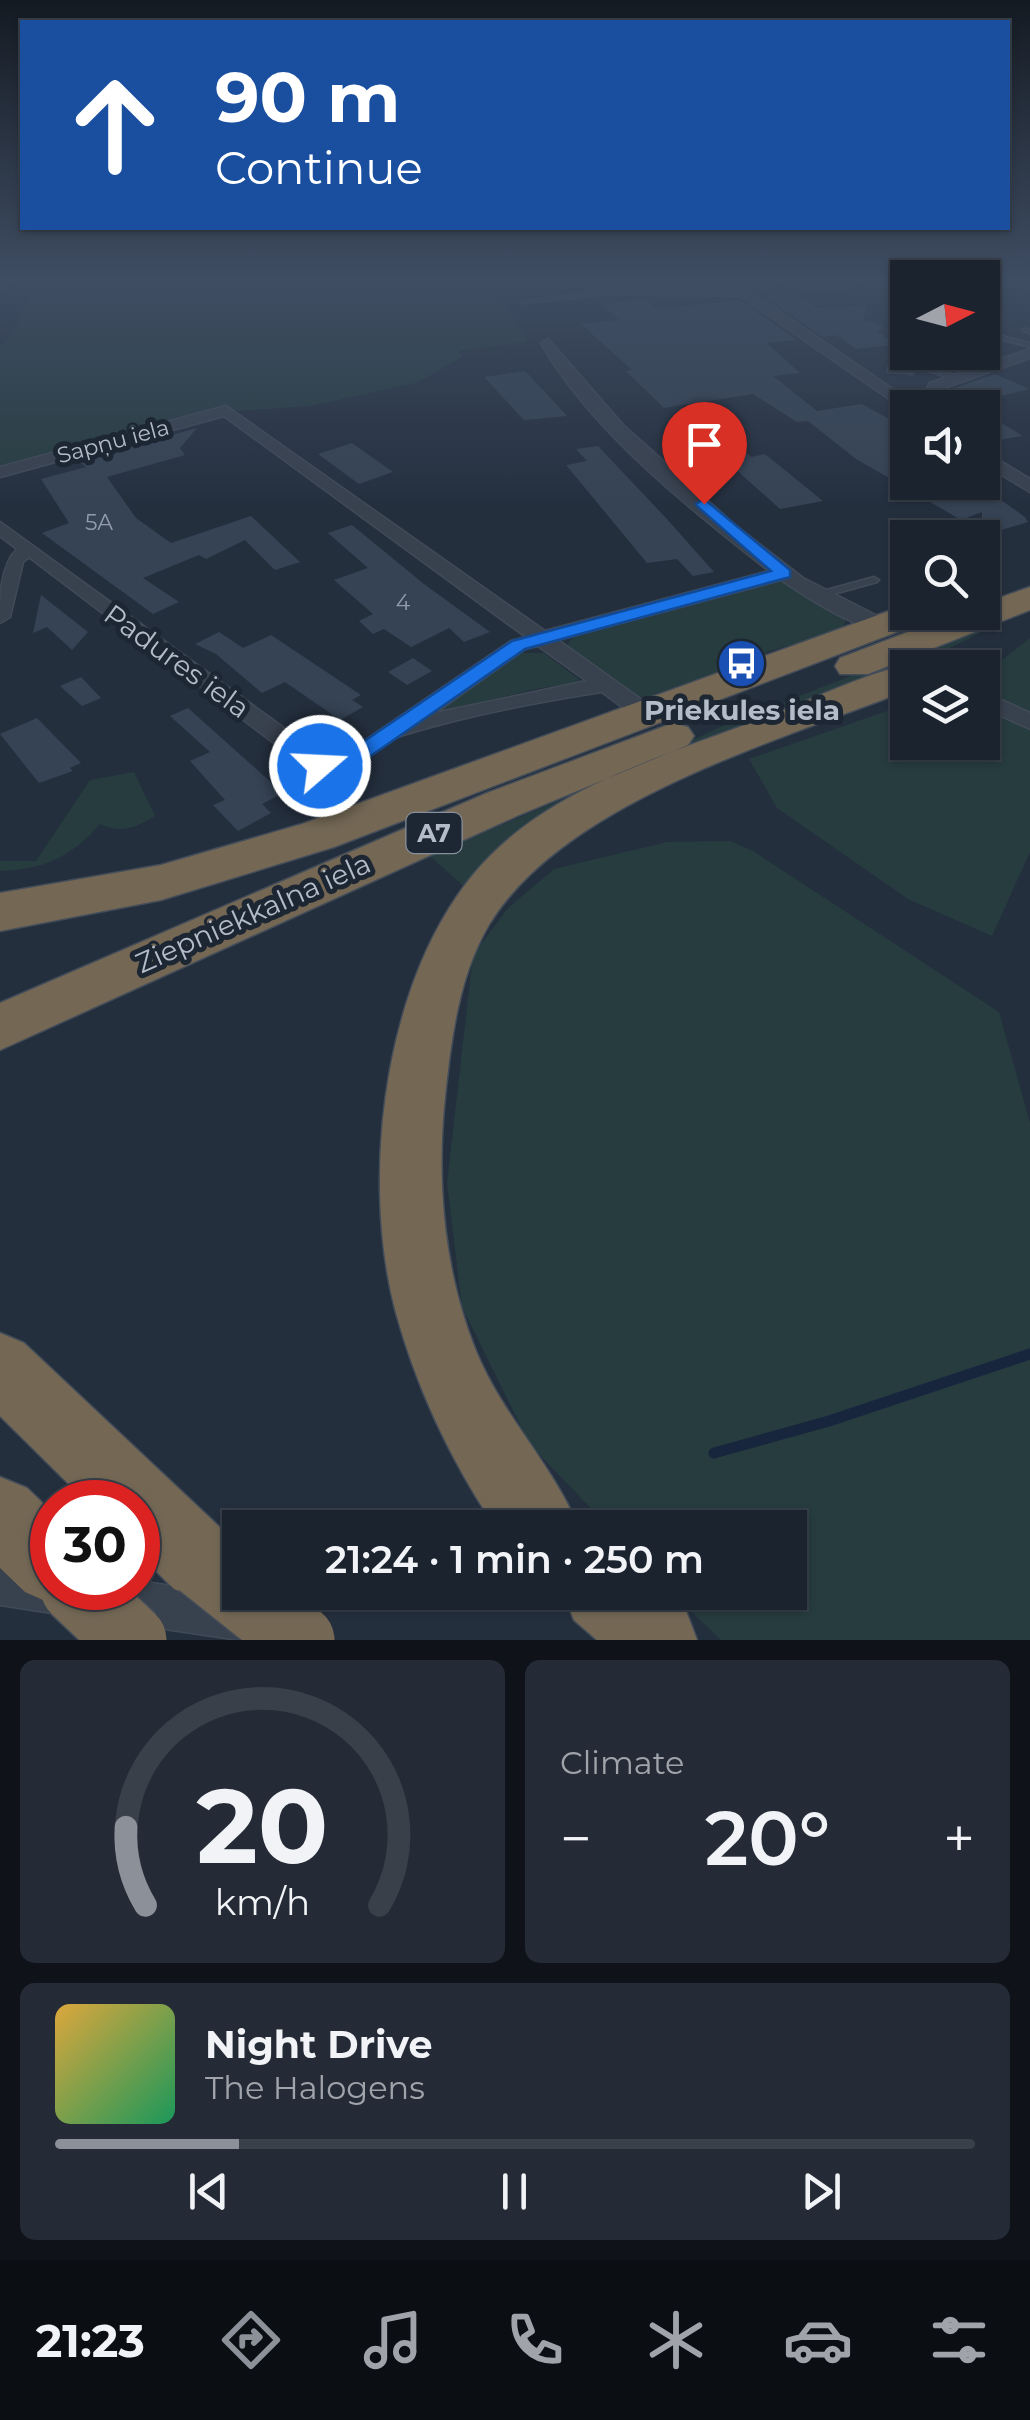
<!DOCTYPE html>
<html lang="en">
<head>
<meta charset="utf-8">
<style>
	body { margin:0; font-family:Montserrat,sans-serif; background:#242b36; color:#f1f3f6; height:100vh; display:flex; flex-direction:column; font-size:38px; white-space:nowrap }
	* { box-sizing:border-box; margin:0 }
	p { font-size:32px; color:#a0a4aa }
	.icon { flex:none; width:55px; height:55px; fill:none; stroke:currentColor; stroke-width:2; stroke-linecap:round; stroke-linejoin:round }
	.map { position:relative; height:1640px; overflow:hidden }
	.drawer { display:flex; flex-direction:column; gap:20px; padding:20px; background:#0f1319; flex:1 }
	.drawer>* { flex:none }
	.banner { position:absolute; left:20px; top:20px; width:990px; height:210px; border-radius:0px; box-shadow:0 2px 8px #0004,0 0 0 2px #39404a; background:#1a4fa0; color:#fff; overflow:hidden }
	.needle { width:65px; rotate:84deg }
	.tools { position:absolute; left:890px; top:260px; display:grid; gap:20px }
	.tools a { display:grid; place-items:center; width:110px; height:110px; border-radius:0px; background:#1b232e; box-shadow:0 2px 8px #0004,0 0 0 2px #39404a; font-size:50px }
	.speed { position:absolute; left:30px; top:1480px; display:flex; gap:20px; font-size:50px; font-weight:700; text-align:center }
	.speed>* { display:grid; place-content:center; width:130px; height:130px; border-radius:50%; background:#1b232e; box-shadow:0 2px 8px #0004,0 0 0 2px #39404a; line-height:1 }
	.speed .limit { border:15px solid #d22; background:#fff; color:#111 }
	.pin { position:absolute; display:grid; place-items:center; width:85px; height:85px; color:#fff; margin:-102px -42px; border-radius:50% 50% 50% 0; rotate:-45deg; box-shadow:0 0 10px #0007 }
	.pin .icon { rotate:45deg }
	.me { position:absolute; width:110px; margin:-55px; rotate:71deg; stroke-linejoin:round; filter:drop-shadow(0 0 8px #0008) }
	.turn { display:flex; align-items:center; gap:35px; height:210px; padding:0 30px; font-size:45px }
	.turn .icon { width:130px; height:130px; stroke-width:2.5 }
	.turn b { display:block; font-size:70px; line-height:85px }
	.big { font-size:75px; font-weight:600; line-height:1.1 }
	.drawer .tile { flex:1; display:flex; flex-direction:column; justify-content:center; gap:15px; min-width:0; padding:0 35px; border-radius:15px; background:#242b36 }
	.drawer .dial { align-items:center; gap:0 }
	.dial svg { height:260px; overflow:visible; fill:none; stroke:#39404a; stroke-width:7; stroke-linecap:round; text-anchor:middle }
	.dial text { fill:#f1f3f6; stroke:none }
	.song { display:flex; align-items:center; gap:30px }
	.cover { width:120px; height:120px; border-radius:15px; background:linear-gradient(135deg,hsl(40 70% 55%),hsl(150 70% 35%)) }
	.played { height:10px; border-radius:5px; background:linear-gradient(90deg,#8c9099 20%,#39404a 20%) }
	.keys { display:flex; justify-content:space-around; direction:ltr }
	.heat { display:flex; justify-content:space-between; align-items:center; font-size:55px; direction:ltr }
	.drawer .tiles { flex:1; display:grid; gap:20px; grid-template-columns:1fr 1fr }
	.tile:last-child { grid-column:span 2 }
	.trip { position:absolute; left:222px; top:1510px; width:585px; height:100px; border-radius:0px; background:#1b232e; box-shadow:0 2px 8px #0004,0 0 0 2px #39404a; font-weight:600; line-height:100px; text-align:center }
	.tab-bar { display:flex; height:160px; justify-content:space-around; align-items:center; background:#0b0e12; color:#a0a4aa }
	.tab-bar .icon { width:70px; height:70px }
	.tab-bar .on { color:#8c9099 }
	.tab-bar b { font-size:45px; color:#f1f3f6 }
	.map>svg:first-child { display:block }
</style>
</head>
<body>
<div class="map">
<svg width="1030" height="1640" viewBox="0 0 1030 1640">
	<rect width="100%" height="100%" fill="#242f3e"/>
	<path fill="#263c3f" d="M43 277H490L528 341 458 351 462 357 417 383 310 406 204 413 0 468V347C24 326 21 300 43 277Z
		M783 581 845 618V624L838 632 769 651 747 665 652 700 634 695 565 649 572 638Z
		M1006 615 1011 618 911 667 818 703 469 891 429 855 609 780 718 728Z
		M1030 638V852L992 936 908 899 777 808 749 759 907 704 908 742H982L983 675Z
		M518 653H544L584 683 540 688 422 717Z
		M134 772 155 816C135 828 122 834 100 824 72 857 42 870 0 871V861H36L90 780Z
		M730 841 753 851 999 1012 1030 1123V1640H721L672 1593 790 1592V1528L609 1527 530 1445 462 1307 447 1183 473 955 508 908 554 869 667 842Z"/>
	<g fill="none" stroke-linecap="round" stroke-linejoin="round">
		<path stroke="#17263c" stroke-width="11" d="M714 1453 829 1421 1030 1354"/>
	</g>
	<path fill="#364354" d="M795 293 817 308 868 305 863 319 884 326 877 331 916 358 917 370 913 376 886 373 892 345 856 349 836 335 823 337 765 297Z
		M645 299 657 309 739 300 797 340 767 343 800 373 773 376 817 411 862 404 900 425 908 424V489L856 459 808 421 797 422 753 394 664 408 626 371 632 370 581 324 619 320 601 304Z
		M525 371 530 376 567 416 524 420 484 377Z
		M995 374 1030 389 951 408 955 388Z
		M982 411 1023 436 991 441 982 435Z
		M197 428 180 448 185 455 107 477 136 518 171 543 251 516 300 562 275 570 245 540 206 559 199 555 143 578 179 602 153 614 42 533 69 523 41 479 86 467 80 462Z
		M728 436 751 457 765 454 823 501 780 509 703 440Z
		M352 443 393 472 359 484 318 454Z
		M598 446 666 518 714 572 693 576 677 559 647 563 566 465 587 461 576 449Z
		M976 482 1025 517 1028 522 982 536V512L961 520 915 493Z
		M352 525 424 584 490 632 464 642 449 628 411 647 384 629 373 634 359 621 373 614 334 580 368 568 328 533Z
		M41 595 88 632 72 650 47 627 33 633Z
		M219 632 243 648 271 635 361 695 352 700 363 707 340 720 285 682 262 693 216 654 195 644Z
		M413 658 432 671 407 685 388 672Z
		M81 677 101 698 82 706 60 686Z
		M188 708 283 793 262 804 271 813 238 831 213 805 225 800 190 761 210 752 170 716Z
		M37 718 81 763 70 768 73 771 39 783 0 734Z"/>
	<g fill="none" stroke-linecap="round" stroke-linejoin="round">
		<defs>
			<path id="lane" d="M723 277H748L745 279Z
				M766 277C785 277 803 287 823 288 841 288 854 278 871 277 837 297 801 293 766 277Z
				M608 290 747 292 750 294 747 296 608 294 524 303 521 301Z
				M1025 328 1030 330V334L1022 330Z
				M982 331 1030 343V347L982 335Z
				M964 352H974L1000 364 995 365Z
				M920 366H924L963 378 956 380 920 368Z
				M874 577 879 580 877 582 819 598 814 595 816 593Z
				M320 762 324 763 359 792 361 795 359 798H351L316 769 314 766Z"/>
			<path id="street" d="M3 277H16L0 291V280Z
				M739 289H747L917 406 930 383 1030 349V358L941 389 931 408H908V412L739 295Z
				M548 339 623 425 736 526 803 578 887 621V629C862 634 803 595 781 580L558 640 653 708 656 713 653 718H637L602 692C535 702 467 716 403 735 372 745 355 783 312 772L29 557 23 562 10 617 0 623C0 597 0 566 17 549L0 536V522L324 757 345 754 511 641 526 637 224 416 0 477V467L226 406 545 631 769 571C691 510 590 430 541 343ZM538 646 587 681 435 713 525 649Z
				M982 450 1030 479V492L982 463Z
				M982 691 1030 713V729L982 707Z
				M0 1561 52 1569V1588H72L74 1591 67 1606 52 1613 0 1605Z
				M138 1581 240 1596 256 1602 262 1618 256 1634 239 1640 111 1621 95 1615 89 1599 94 1588H138Z"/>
			<path id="highway" d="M1030 587V610L868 674H840L835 666 840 658 960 612H982V604Z
				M889 611 902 614 907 622 902 630 334 847 161 900 0 931V893L161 865 302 824Z
				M908 664 920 668H908V690C778 741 566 801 490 923 459 974 451 1039 445 1097 436 1182 444 1272 476 1351 502 1415 553 1465 579 1528H496C451 1461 416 1387 395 1309 359 1170 386 958 492 854 565 782 673 753 766 717 813 699 860 676 908 664Z
				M673 723 688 727 694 736 688 745 519 815 0 1050V1003L487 793Z
				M0 1333 24 1343 228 1535 240 1562 228 1589 201 1601 174 1589 138 1553V1502H87L0 1416Z
				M0 1477 27 1488 52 1512V1588H82L79 1592 52 1604 25 1592 0 1568Z
				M563 1592H663L686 1611 697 1640H597L574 1620Z"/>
		</defs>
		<use href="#lane" stroke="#414a57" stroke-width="3"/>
		<use href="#street" stroke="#414a57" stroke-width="3"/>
		<use href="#highway" stroke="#434c59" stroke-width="3"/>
		<use href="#lane" fill="#38414e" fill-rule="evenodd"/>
		<use href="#street" fill="#38414e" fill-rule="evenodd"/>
		<use href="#highway" fill="#746855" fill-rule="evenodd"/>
		<defs>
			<path id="highway-bridge" d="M201 1562 299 1640
				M76 1588 131 1640"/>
		</defs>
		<use href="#highway-bridge" stroke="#434c59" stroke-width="74" stroke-linecap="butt"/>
		<use href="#highway-bridge" stroke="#746855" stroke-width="71"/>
	</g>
	<linearGradient id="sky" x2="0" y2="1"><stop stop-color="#141a22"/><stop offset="0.55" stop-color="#3f4d63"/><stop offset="1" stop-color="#3f4d63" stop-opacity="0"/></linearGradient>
	<rect width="1030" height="507" fill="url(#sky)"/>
	<path fill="#1a73e8" stroke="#114b97" stroke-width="2.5" d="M704 499 790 570V577L525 649 359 764 313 771V761L345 754 512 641 771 571 698 507 696 504Z"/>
	<defs>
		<symbol id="bus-disc" viewBox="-11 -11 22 22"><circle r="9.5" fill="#1a4fb4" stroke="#1d2633"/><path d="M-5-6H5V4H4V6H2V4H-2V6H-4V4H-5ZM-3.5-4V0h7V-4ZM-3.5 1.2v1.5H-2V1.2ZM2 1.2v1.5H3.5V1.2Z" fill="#fff"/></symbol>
	</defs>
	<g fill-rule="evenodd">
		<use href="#bus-disc" x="714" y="636" width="55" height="55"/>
	</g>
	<g text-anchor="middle" stroke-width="10" stroke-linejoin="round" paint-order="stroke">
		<g font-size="22" fill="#b4bcc9" stroke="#1d2633">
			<text transform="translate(113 441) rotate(-15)" y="8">Sapņu iela</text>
		</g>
		<g font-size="22" fill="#929caa">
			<text x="99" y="530">5A</text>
			<text x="403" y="610">4</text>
		</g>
		<rect fill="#1d2633" stroke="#878f9c" stroke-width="2.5" x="406.5" y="813" width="55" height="40" rx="8"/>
		<g font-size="25" font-weight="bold" fill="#b4bcc9">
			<text x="434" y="842">A7</text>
		</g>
		<g font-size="28" fill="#b4bcc9" stroke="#1d2633">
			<text transform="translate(177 661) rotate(36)" y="10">Padures iela</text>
			<text transform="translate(253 913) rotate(-24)" y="10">Ziepniekkalna iela</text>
		</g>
		<g font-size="28" font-weight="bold" fill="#b4bcc9" stroke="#1d2633">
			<text x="742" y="720">Priekules iela</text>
		</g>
	</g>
</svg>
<div class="tools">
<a><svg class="needle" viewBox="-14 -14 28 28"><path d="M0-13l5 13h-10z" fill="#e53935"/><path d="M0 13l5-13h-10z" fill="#a0a4aa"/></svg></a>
<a><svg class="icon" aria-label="sound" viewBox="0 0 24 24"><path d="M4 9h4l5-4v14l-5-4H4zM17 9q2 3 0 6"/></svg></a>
<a><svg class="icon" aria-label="search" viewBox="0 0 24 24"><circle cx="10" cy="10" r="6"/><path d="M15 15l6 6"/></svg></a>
<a><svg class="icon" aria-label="layers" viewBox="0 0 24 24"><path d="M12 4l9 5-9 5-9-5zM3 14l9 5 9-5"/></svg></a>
</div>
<div class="speed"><div class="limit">30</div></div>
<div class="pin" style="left:704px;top:504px;background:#d93025"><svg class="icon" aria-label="arrive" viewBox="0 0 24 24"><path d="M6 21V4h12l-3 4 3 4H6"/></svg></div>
<svg class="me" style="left:320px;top:766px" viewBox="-20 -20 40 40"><circle r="17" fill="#1a73e8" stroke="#fff" stroke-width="3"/><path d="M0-11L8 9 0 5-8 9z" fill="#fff"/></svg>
<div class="trip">21:24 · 1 min · 250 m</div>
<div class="banner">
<div class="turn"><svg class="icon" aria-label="ahead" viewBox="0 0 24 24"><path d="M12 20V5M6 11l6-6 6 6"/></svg><div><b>90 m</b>Continue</div></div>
</div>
</div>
<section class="drawer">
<div class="tiles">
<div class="tile dial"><svg viewBox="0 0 100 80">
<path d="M14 69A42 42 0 1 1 86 69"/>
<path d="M14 69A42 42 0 0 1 8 45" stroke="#8c9099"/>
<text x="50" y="56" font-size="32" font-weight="700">20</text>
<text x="50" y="72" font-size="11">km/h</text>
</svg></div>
<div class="tile"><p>Climate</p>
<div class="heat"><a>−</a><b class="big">20°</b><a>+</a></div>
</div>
<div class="tile">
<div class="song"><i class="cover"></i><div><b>Night Drive</b><p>The Halogens</p></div></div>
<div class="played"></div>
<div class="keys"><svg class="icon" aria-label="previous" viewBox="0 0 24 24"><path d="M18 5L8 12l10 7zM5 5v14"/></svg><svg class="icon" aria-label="pause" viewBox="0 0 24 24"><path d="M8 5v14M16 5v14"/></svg><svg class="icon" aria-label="next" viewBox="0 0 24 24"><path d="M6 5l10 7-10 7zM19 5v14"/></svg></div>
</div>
</div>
</section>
<nav class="tab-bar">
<b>21:23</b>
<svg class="icon on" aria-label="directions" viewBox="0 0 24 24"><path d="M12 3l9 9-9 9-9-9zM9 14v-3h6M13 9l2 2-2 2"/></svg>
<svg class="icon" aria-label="music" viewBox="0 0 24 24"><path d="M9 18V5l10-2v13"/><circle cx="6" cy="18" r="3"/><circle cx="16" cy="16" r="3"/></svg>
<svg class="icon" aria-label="phone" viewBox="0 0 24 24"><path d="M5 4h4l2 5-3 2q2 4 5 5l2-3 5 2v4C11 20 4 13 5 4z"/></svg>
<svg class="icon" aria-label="climate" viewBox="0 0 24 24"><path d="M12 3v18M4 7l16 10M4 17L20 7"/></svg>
<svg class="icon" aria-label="car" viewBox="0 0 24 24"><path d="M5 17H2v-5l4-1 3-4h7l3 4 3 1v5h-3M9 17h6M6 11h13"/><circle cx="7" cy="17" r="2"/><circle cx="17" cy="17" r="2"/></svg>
<svg class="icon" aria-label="filters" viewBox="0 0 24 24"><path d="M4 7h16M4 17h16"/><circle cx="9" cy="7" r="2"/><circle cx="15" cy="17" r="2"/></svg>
</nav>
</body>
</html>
